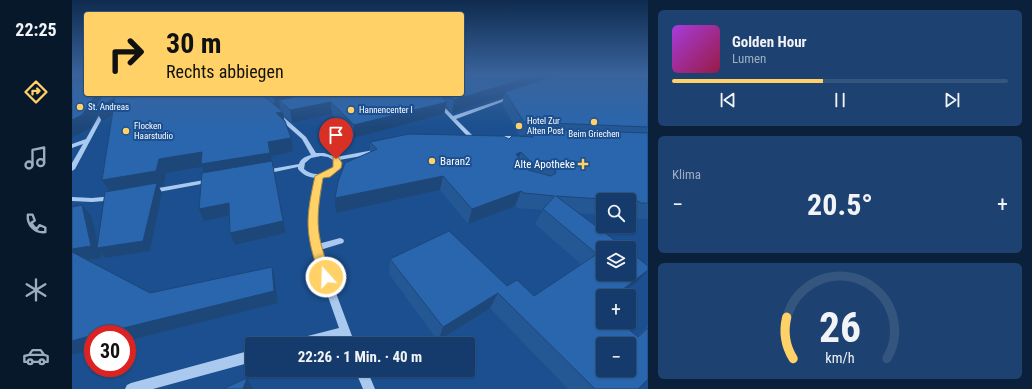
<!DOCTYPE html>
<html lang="de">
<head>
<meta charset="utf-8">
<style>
	body { margin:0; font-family:"Roboto Condensed",sans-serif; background:#1d4271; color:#f1f3f6; height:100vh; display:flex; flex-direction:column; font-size:15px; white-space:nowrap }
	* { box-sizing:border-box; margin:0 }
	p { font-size:13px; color:#9dadc1 }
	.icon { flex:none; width:22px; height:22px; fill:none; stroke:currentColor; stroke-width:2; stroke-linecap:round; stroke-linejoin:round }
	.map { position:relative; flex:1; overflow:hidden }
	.panel { display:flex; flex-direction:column; gap:10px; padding:10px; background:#0b203b; width:384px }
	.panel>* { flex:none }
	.top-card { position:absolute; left:12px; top:12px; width:380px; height:84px; border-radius:4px; box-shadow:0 1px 3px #0004,0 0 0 1px #33557e; background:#ffd166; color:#111; overflow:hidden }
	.tools { position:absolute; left:524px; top:193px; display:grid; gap:8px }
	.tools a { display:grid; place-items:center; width:40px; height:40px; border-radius:4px; background:#143b6b; box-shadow:0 1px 3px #0004,0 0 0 1px #33557e; font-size:20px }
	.speed { position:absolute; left:12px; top:325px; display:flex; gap:8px; font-size:20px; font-weight:700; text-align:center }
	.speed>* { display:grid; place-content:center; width:52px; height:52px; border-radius:50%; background:#143b6b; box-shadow:0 1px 3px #0004,0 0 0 1px #33557e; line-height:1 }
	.speed .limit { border:6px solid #d22; background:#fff; color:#111 }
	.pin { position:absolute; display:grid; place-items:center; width:34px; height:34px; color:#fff; margin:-41px -17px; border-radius:50% 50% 50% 0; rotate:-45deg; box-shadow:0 0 4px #0007 }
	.pin .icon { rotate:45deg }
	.me { position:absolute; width:44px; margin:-22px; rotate:340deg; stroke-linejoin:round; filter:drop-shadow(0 0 3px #0008) }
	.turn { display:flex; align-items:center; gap:14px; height:84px; padding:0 16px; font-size:18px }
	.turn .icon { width:52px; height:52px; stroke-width:2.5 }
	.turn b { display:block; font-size:28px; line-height:34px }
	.big { font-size:30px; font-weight:700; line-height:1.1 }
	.panel .card { flex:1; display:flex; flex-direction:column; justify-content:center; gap:6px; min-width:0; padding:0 14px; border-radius:6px; background:#1d4271 }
	.panel .dial { align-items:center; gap:0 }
	.dial svg { height:104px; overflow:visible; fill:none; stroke:#33557e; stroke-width:7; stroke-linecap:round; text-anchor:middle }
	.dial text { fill:#f1f3f6; stroke:none }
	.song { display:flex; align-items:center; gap:12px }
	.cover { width:48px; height:48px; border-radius:6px; background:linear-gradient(135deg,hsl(280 70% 55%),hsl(340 70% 35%)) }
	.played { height:4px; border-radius:2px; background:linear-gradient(90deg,#ffd166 45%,#33557e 45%) }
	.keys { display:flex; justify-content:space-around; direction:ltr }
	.heat { display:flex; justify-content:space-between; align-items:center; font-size:22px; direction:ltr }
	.trip { position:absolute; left:173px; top:337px; width:230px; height:40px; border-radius:4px; background:#143b6b; box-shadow:0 1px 3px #0004,0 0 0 1px #33557e; font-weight:700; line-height:40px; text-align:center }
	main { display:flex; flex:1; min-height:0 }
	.dock { display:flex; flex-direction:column; width:72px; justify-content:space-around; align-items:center; background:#08182b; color:#9dadc1 }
	.dock .icon { width:28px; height:28px }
	.dock .active { color:#ffd166 }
	.dock b { font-size:18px; color:#f1f3f6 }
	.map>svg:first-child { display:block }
</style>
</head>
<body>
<main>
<nav class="dock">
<b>22:25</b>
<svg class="icon active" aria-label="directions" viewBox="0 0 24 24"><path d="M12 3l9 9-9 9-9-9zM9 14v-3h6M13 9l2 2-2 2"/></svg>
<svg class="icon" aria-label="music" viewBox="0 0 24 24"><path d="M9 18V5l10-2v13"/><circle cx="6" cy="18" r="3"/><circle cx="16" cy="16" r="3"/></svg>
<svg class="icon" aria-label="phone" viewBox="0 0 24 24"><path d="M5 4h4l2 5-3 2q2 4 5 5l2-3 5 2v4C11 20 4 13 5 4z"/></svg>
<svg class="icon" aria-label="climate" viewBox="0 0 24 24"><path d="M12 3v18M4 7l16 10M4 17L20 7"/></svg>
<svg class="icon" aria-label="car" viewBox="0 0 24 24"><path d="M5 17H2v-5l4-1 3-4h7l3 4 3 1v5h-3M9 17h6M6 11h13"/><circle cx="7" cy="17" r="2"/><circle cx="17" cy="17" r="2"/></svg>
</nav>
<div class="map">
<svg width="576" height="389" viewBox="0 0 576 389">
	<rect width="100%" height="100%" fill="#1b4f8f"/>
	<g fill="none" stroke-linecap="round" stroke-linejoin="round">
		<path fill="#a9c9ee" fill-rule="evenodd" d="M39 94H43L3 169 0 171V163L11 144 0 148V144L14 139Z
			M355 94H360L381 116 437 97 441 98 384 119 402 137V139H398Z
			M203 113H207L234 137 244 153H252L264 157 307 149 310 151 307 153 267 160 268 164 267 169 259 175 250 178C246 200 243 222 246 244L268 238 271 239 272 241 271 243 248 250 283 344H273L270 337 244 344H219L220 340 224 339 267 328 239 248 237 221 239 203 243 178C236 177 231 175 226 169V167L193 174 190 172 193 170 227 164C228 159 234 156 239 155L230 139 203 115ZM249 156 256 157 261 160 262 167C253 175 241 177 232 169L233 163 239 158Z
			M424 136H448L451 138 448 140 422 139V137Z
			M138 179 140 180 141 181 140 182 81 193 78 191 81 189Z
			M41 196H44L45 198 44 200 20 202 0 201V197L20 198Z
			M180 350V362L81 389H53L55 385 59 383Z
			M283 370H295L303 389H291Z"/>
	</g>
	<path fill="#245895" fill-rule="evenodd" d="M576 74V219L557 218V200H531V215L506 213 564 283 547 296H531V322L565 336 576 326V379L566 389H496L418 308 366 341 317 274 318 259 435 286 462 296 509 264 463 224 471 210 446 208 443 206 396 224 368 190 264 213 298 153V142L437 139 453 136 454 135H447L430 104 432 96 380 113 374 106 372 114 282 138 260 114 220 123 211 115 221 152 199 156 214 233 163 245 158 233 157 216 132 221 133 173 130 167 94 173 92 186 87 187 90 193 78 251 33 258 28 251 30 258 16 261 78 293 200 267 203 279 206 303 55 341V334H21V350L0 355 20 217 26 243 38 191 30 180 40 116 30 121 26 114 19 128 0 138V82L14 94H390ZM205 107H208L209 110Z"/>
	<path fill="#1d4779" d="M468 74H499L433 92 432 96 380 113 382 100Z
		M24 94H38L43 98 49 111 30 121 26 114 19 128 0 138V120Z
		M207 94H249L207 100 208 107H203L201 95Z
		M259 102 260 114 220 123 218 110Z
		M375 102 372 114 282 138V125Z
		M211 112 213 125 204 113Z
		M219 138 221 152 199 156 214 233 163 245 158 233 211 221 135 178 130 167 94 173 92 186 87 187 90 193 78 251 33 258 28 251 30 258 7 262 0 255V249L10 205 20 217 27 248 40 195 30 180 87 159Z
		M449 152 444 166V154Z
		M371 176 368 190 264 213 263 198Z
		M449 191 443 206 396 224 400 209Z
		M157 203 161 215 132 221 127 209Z
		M200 267 203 279 206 303 55 341V334H27Z
		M576 270 564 283 547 296H542Z
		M426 293 418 308 366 341 371 327Z
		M21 335V350L0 355V341Z
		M175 378 181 389H171Z"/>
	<path fill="#2a66ad" stroke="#1d4779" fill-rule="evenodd" d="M390 74H468L382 100 376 94H390Z
		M487 74H576V127L452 122 433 92Z
		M14 81V94H24L10 115 0 120V82Z
		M31 94H189L211 112 204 113 213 121 219 138 196 142 198 153 129 164 130 152 87 159 84 171 30 180 43 98 23 108Z
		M235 94H367L375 102 282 125 259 102 218 110 207 100Z
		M456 129 576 133V203H569L566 201H557V200H545L484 196 553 248H531V274H557V251L576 266V270L542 296H531V305L529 307 531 308V322H548L566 337 576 328V379L566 389H523L426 293 371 327 318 259 377 231 435 286 445 280 462 296 525 254 471 209 483 196 452 193 449 191 400 209 371 176 263 198 266 182 273 163 305 149 298 142 337 134 431 136 437 139 440 136 461 137ZM449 152 461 164 483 170 484 173 479 176 456 170 444 154ZM531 344H557V370H531Z
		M200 161 211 221 158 233 157 203 127 209 130 173Z
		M85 183 71 241 25 248 33 192Z
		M10 205 19 246 0 249V207Z
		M0 252 78 293 200 267 202 291 27 334H21V335L0 341Z
		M175 378 171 389H151Z"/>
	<linearGradient id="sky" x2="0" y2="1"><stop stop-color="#0f2b4f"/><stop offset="0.58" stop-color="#39639b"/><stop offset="1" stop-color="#39639b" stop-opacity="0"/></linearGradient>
	<rect width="576" height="128" fill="url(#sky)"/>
	<path fill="#ffd166" stroke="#a68842" d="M261 157H266L270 163 269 168 258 177 251 178C243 223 244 235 260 277L258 281 254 282 250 281 248 277C233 233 233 221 243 176L261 167Z"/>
	<g fill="#ffd166" stroke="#1b4f8f" stroke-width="1.5">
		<circle cx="8" cy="107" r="4"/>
		<circle cx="279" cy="110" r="4"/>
		<circle cx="522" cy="122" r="4"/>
		<circle cx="447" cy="126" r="4"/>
		<circle cx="54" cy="131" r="4"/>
		<circle cx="360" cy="161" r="4"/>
		<path d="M509 158h4v4h4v4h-4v4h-4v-4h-4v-4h4z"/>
	</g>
	<g text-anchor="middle" stroke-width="4" stroke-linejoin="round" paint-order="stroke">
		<g font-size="9" fill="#fff" stroke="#1b4f8f" text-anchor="start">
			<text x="16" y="110">St. Andreas</text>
			<text x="287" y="113">Hannencenter I</text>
			<text x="455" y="124">Hotel Zur<tspan x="455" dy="10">Alten Post</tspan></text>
			<text x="62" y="129">Flocken<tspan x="62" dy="10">Haarstudio</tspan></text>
			<text x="522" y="137" text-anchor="middle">Beim Griechen</text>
		</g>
		<g font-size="11" fill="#fff" stroke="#1b4f8f" text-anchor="start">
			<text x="368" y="165">Baran2</text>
			<text x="503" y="168" text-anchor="end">Alte Apotheke</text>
		</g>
	</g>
</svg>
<div class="tools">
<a><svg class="icon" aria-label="search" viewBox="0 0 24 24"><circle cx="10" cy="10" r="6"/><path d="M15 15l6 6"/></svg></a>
<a><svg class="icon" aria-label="layers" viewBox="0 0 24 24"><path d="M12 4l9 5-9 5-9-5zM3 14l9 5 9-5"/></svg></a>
<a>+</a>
<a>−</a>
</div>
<div class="speed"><div class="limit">30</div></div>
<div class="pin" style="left:264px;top:159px;background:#d93025"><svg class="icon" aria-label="arrive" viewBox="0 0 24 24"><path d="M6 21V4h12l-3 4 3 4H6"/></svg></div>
<svg class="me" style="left:254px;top:277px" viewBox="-20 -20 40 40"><circle r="17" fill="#ffd166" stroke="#fff" stroke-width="3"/><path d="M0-11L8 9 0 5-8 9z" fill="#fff"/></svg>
<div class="trip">22:26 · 1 Min. · 40 m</div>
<div class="top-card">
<div class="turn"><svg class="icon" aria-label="right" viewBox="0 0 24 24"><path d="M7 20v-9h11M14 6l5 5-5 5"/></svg><div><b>30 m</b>Rechts abbiegen</div></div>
</div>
</div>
<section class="panel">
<div class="card">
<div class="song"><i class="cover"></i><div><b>Golden Hour</b><p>Lumen</p></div></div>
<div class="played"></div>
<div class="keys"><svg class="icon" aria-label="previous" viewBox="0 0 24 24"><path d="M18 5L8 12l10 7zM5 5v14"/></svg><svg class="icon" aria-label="pause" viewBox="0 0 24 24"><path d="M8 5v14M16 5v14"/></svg><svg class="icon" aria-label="next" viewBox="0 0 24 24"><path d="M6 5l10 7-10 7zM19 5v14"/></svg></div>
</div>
<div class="card"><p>Klima</p>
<div class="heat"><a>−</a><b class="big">20.5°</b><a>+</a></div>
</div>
<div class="card dial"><svg viewBox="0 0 100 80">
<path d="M14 69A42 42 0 1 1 86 69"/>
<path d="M14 69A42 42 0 0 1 9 37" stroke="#ffd166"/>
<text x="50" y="56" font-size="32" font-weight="700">26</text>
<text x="50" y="72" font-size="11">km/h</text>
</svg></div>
</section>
</main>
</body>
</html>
